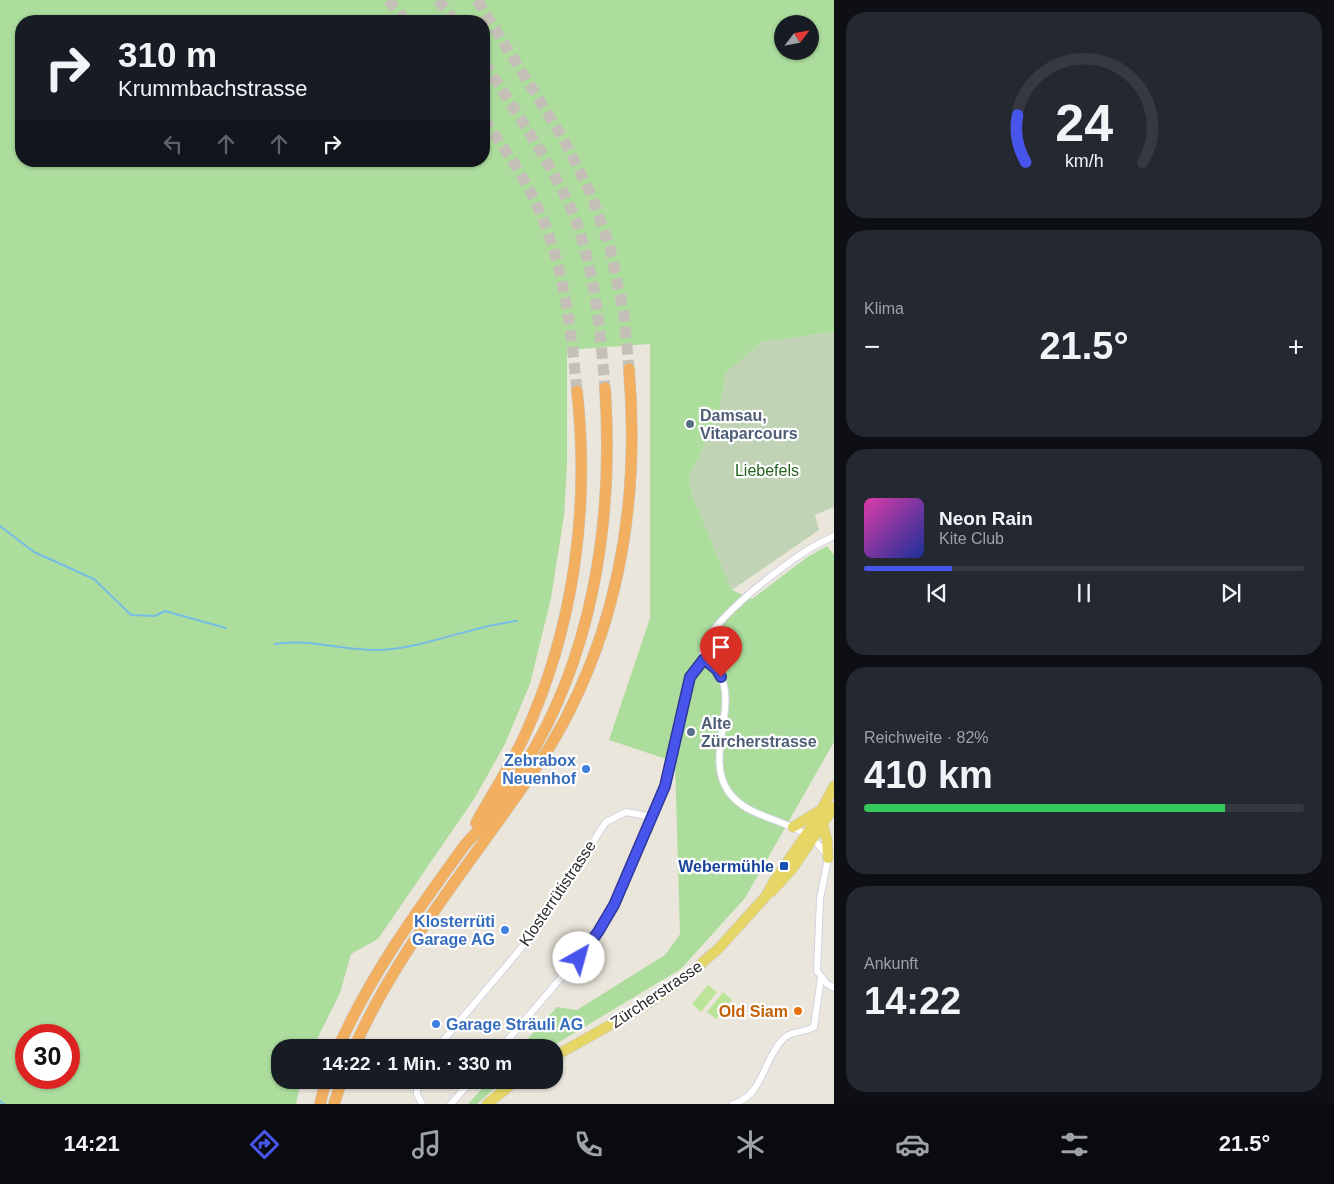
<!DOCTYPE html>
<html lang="de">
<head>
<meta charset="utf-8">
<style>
	body { margin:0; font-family:Helvetica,sans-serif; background:#242831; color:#f1f3f6; height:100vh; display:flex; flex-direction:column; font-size:19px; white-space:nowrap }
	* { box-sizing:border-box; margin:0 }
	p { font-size:16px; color:#9ea1a6 }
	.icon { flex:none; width:28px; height:28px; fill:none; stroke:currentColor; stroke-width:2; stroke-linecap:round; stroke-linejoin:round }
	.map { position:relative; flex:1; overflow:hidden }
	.sheet { display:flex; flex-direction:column; gap:12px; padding:12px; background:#0d0f14; width:500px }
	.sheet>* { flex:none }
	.top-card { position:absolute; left:15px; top:15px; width:475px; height:152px; border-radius:20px; box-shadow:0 1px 4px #0004; background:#171b24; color:#f1f3f6; overflow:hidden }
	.needle { width:32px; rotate:58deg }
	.fabs { position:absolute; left:774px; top:15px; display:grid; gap:10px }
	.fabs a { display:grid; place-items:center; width:45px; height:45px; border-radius:50%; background:#171b24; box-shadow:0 1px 4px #0004; font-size:25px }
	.speed { position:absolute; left:15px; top:1024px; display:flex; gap:10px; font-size:25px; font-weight:700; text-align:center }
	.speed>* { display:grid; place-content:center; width:65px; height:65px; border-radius:50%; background:#171b24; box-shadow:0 1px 4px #0004; line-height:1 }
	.speed .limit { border:8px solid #d22; background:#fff; color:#111 }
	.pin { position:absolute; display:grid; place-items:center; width:42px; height:42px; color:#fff; margin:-51px -21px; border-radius:50% 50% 50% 0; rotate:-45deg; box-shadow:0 0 5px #0007 }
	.pin .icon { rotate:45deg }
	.me { position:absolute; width:55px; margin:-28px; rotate:38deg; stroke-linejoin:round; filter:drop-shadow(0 0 4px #0008) }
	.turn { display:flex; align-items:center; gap:18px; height:105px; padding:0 20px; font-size:22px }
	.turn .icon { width:65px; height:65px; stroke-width:2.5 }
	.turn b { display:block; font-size:35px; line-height:42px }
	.lanes { display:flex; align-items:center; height:48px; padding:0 20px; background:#0003; justify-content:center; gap:25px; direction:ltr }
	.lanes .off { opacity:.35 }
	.big { font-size:38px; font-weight:700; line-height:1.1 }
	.sheet .card { flex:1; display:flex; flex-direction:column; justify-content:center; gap:8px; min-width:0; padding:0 18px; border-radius:20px; background:#242831 }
	.sheet .dial { align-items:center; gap:0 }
	.dial svg { height:130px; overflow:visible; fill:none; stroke:#363941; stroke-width:7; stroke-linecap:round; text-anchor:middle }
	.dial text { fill:#f1f3f6; stroke:none }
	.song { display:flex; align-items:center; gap:15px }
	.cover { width:60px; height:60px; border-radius:8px; background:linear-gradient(135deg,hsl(320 70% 55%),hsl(230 70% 35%)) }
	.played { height:5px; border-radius:2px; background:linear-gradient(90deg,#4855ec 20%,#363941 20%) }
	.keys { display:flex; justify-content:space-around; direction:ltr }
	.heat { display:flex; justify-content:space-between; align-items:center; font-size:28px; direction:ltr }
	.charge { height:8px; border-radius:4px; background:linear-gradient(90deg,#34c759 82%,#363941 0) }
	.trip { position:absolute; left:271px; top:1039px; width:292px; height:50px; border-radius:20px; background:#171b24; box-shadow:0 1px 4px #0004; font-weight:700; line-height:50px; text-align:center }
	.tab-bar { display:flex; height:80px; justify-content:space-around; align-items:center; background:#090b0e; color:#9ea1a6 }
	.tab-bar .icon { width:35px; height:35px }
	.tab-bar .on { color:#4855ec }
	.tab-bar b { font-size:22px; color:#f1f3f6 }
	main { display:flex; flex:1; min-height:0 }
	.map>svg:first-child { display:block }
</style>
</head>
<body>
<main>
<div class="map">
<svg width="834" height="1104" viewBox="0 0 834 1104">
	<rect width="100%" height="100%" fill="#ebe6dc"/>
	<path fill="#acdd9d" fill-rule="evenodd" d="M0 0H834V332L762 342 726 373 718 418 689 478 693 497 732 590 752 599 806 558 827 546 834 555V742L745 898 681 969 551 1047H520L557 1007 577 1010 665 955 680 934 675 762 609 740 650 618V344L567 350V466L564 516 551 598 530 684 505 744 474 799 378 939 351 954 340 993 313 1047 280 1048V1080H301L296 1104H0ZM21 21H484V161H21ZM782 24H810V51H782ZM26 1035H69V1078H26Z
		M490 1080H504L477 1104H468Z"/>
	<path fill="#c0d3b5" d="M834 332V507L815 515 819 530 732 590 693 497 689 478 718 418 726 373 762 342Z"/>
	<path fill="#bce499" d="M708 985 717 992 701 1012 692 1004Z
		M723 992 732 1000 716 1019 707 1012Z"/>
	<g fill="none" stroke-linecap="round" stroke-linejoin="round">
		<path stroke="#77bce5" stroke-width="2" d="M0 526 34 552 94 579 131 615 155 616 165 611 226 628
			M275 644C310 638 344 651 378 650 427 648 470 626 517 621
			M0 1101 4 1104"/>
		<path stroke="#c4c0b8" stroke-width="11" stroke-dasharray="11 5.5" stroke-linecap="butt" d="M388 0 406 21
			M438 0 455 21
			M477 0 564 140 591 194 610 248 624 314 629 369
			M484 62C513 108 545 153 568 202 594 259 600 326 605 388
			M484 119C505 150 527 180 541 215 565 271 571 331 577 391"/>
		<defs>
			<path id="minor" d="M704 659C709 663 715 666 718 671 740 705 704 755 728 791 751 825 806 816 828 858L820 899 817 971 827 984 834 988
				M704 659C691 633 783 566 803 553 813 546 824 541 834 536
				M437 1048 533 934 606 822 626 812 652 817
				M501 1048 588 946 614 905 665 785 690 677 693 670 704 659
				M417 1080V1094L422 1104
				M451 1104 472 1080
				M733 1104C763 1096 763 1060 782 1040 791 1030 804 1033 814 1027L821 978"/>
			<path id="primary" d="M823 825 827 840 828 858
				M793 827 819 811
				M771 892 793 868 834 807
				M555 1056 646 1005 687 976 719 948 766 896 774 881 816 820 834 786
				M487 1104 517 1080"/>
			<path id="motorway" d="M476 823C492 794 510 767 524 737 574 628 590 509 577 391
				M338 1048C370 976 416 912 462 849 468 840 477 833 484 824 495 809 506 793 516 778 593 664 614 521 605 388
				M354 1048C402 940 485 847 549 748 619 632 640 503 629 369
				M320 1104 326 1080
				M334 1104 342 1080"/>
		</defs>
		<use href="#minor" stroke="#d2d3e1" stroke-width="8"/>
		<use href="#primary" stroke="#c8c8c8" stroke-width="11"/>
		<use href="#motorway" stroke="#c8c8c8" stroke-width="12"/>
		<use href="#minor" stroke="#fff" stroke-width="6"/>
		<use href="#primary" stroke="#e6d666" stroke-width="10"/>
		<use href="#motorway" stroke="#f2af60" stroke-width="11"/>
	</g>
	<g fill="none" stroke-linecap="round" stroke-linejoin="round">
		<defs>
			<path id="route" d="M579 958 598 932 614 905 665 786 690 677 704 659 717 670 721 677"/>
		</defs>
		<use href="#route" stroke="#2f3799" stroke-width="12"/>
		<use href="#route" stroke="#4855ec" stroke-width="9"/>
	</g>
	<g fill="#5c6f8a" stroke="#fff" stroke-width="2">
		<circle cx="690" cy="424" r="5"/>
		<circle cx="691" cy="732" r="5"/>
	</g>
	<g fill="#3f7fe0" stroke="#fff" stroke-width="2">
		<circle cx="586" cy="769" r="5"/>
		<circle cx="505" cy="930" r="5"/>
		<circle cx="436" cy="1024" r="5"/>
	</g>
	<rect fill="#1a4fb4" stroke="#fff" stroke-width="2" x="779" y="861" width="10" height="10" rx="2.5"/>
	<circle fill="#e8710a" stroke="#fff" stroke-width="2" cx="798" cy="1011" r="5"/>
	<g text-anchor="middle" stroke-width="4.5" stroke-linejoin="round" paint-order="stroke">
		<g font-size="16" font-weight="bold" fill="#4e5e75" stroke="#fff" text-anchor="start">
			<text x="700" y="421">Damsau,<tspan x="700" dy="18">Vitaparcours</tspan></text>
			<text x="701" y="729">Alte<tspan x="701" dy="18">Zürcherstrasse</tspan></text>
		</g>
		<g font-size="16" fill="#26611f" stroke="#fff">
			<text x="767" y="476">Liebefels</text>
		</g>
		<g font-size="16" font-weight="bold" fill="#366cbe" stroke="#fff" text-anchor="end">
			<text x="576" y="766">Zebrabox<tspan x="576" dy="18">Neuenhof</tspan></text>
			<text x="495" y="927">Klosterrüti<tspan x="495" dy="18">Garage AG</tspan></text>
			<text x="446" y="1030" text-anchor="start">Garage Sträuli AG</text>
		</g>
		<g font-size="16" font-weight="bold" fill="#164399" stroke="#fff" text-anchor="end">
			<text x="774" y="872">Webermühle</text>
		</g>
		<g font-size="16" fill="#2a2a2a" stroke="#fff">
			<text transform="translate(557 893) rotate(-56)" y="6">Klosterrütistrasse</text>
			<text transform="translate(656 994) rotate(-34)" y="6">Zürcherstrasse</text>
		</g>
		<g font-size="16" font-weight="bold" fill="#c56008" stroke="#fff" text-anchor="end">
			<text x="788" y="1017">Old Siam</text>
		</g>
	</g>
</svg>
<div class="fabs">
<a><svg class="needle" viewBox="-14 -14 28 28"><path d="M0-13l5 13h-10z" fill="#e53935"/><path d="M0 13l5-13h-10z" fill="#9ea1a6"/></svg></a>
</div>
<div class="speed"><div class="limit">30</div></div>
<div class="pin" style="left:721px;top:677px;background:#d93025"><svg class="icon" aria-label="arrive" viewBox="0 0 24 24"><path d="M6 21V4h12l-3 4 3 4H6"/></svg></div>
<svg class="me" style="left:579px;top:958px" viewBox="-20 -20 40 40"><circle r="19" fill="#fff"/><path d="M0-13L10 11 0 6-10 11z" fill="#4855ec"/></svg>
<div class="trip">14:22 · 1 Min. · 330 m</div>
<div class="top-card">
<div class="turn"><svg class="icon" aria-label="right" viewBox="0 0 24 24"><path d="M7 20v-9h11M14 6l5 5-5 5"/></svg><div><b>310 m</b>Krummbachstrasse</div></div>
<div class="lanes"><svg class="icon off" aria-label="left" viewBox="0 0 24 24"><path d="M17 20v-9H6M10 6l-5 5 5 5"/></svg><svg class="icon off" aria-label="ahead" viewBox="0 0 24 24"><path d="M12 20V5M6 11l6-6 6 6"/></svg><svg class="icon off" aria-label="ahead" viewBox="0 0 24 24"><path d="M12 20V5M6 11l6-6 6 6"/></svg><svg class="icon" aria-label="right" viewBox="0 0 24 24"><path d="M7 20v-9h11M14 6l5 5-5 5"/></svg></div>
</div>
</div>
<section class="sheet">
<div class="card dial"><svg viewBox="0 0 100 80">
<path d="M14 69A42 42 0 1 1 86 69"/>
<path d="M14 69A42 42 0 0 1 9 40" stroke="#4855ec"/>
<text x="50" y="56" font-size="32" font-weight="700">24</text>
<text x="50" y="72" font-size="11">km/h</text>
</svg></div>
<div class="card"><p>Klima</p>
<div class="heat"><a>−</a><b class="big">21.5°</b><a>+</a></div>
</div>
<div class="card">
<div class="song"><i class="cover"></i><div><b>Neon Rain</b><p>Kite Club</p></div></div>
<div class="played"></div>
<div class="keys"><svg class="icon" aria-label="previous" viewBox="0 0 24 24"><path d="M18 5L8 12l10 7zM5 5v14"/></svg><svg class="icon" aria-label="pause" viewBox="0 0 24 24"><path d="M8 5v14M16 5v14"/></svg><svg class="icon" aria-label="next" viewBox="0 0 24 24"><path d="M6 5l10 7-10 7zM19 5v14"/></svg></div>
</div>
<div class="card"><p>Reichweite · 82%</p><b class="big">410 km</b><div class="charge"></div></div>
<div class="card"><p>Ankunft</p><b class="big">14:22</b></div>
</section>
</main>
<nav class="tab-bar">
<b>14:21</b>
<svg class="icon on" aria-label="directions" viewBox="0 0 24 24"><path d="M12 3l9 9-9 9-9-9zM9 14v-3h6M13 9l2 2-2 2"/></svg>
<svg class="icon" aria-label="music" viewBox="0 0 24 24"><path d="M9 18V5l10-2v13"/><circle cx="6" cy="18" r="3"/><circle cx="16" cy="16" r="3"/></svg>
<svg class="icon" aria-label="phone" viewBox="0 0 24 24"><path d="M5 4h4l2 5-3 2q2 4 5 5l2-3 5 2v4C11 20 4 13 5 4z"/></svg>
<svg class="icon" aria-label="climate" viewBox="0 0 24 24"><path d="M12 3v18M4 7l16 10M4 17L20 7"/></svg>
<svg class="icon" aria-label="car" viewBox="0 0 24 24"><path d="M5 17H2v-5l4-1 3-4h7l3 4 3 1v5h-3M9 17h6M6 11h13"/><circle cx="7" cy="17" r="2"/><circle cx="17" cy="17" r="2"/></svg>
<svg class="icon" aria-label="filters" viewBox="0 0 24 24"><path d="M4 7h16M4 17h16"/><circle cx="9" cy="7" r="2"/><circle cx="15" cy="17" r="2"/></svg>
<b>21.5°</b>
</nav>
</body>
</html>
